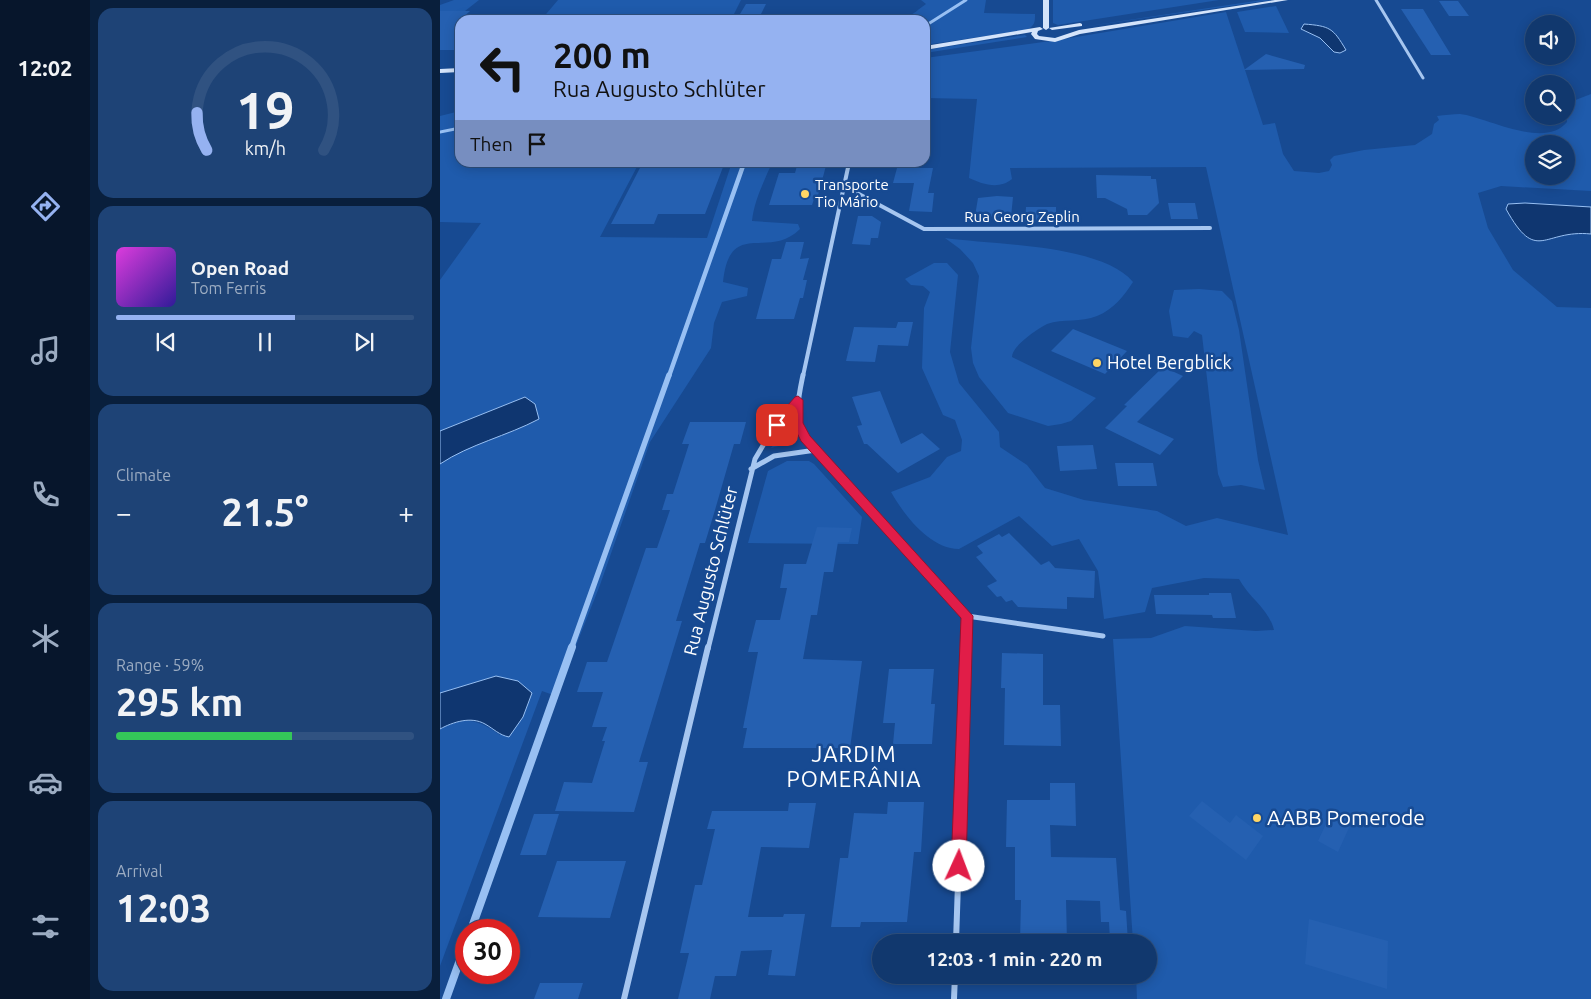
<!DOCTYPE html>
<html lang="en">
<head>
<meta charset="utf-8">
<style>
	body { margin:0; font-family:Ubuntu,sans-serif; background:#1e4376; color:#f1f3f6; height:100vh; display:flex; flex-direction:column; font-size:19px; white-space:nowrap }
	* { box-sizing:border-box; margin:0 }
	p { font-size:16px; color:#9cacc2 }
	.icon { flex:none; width:28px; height:28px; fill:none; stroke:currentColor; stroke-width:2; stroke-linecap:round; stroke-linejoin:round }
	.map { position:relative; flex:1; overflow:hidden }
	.drawer { display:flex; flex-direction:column; gap:8px; padding:8px; background:#091f3c; width:350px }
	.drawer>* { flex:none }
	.top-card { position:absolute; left:15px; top:15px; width:475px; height:152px; border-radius:15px; box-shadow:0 2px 12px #0003,0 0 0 1px #305281; background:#95b2f1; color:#111; overflow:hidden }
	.buttons { position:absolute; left:1085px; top:15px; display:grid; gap:10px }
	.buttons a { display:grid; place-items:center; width:50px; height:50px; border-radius:50%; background:#11386e; box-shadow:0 2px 12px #0003,0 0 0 1px #305281; font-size:25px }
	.speed { position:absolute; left:15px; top:919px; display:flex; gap:10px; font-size:25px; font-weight:700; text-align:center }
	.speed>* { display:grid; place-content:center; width:65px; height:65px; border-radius:50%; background:#11386e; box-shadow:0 2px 12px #0003,0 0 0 1px #305281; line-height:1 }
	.speed .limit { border:8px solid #d22; background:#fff; color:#111 }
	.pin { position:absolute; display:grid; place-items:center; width:42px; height:42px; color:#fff; margin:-21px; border-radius:10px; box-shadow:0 2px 8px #0006 }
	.me { position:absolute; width:55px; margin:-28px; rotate:2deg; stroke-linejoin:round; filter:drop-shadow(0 0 4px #0008) }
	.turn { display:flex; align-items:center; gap:18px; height:105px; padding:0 15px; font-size:22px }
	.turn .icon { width:65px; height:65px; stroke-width:2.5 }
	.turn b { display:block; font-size:35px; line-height:42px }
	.then { display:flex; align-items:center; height:48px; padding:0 15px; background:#0003; gap:10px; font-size:19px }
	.big { font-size:38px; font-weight:600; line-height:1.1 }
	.drawer .widget { flex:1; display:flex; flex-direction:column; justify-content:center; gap:8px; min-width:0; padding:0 18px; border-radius:15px; background:#1e4376 }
	.drawer .dial { align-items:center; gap:0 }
	.dial svg { height:130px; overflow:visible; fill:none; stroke:#305281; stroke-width:7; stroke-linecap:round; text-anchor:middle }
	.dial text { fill:#f1f3f6; stroke:none }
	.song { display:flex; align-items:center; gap:15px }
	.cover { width:60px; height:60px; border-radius:8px; background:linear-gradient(135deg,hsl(300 70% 55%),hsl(250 70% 35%)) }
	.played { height:5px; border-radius:2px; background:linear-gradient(90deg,#95b2f1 60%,#305281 60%) }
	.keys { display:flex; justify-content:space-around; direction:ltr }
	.heat { display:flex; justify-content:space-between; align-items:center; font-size:28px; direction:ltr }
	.charge { height:8px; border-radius:4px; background:linear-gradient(90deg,#34c759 59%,#305281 0) }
	.trip { position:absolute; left:432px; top:934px; width:285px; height:50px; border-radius:25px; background:#11386e; box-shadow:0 2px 12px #0003,0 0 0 1px #305281; font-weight:600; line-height:50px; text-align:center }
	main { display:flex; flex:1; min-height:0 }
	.menu { display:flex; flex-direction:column; width:90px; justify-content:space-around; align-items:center; background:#07162c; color:#9cacc2 }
	.menu .icon { width:35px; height:35px }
	.menu .current { color:#95b2f1 }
	.menu b { font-size:22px; color:#f1f3f6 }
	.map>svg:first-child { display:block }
</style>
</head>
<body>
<main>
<nav class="menu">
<b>12:02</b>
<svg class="icon current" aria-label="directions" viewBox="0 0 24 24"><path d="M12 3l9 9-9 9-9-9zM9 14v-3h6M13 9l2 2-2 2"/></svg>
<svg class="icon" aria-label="music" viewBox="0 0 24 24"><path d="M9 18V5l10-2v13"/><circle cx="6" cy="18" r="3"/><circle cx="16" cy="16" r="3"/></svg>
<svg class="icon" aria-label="phone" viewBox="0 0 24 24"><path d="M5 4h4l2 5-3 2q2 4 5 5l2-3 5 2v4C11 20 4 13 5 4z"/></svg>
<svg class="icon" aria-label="climate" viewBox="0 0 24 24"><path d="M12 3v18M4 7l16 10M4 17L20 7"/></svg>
<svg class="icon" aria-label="car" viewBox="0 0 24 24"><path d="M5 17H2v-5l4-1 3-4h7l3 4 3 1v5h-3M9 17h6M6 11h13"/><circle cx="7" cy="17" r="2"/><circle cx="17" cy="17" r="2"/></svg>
<svg class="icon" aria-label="filters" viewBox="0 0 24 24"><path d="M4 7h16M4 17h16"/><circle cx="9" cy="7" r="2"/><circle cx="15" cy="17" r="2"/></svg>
</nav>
<section class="drawer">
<div class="widget dial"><svg viewBox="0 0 100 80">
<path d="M14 69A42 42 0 1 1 86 69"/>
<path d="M14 69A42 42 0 0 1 8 46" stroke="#95b2f1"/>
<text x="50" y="56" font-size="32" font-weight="700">19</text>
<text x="50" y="72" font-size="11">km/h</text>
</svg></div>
<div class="widget">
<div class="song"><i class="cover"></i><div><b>Open Road</b><p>Tom Ferris</p></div></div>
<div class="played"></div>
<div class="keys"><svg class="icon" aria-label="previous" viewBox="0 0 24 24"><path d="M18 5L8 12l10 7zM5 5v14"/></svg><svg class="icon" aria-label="pause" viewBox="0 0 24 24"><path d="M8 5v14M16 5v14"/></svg><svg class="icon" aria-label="next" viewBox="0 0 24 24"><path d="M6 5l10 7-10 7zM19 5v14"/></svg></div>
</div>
<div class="widget"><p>Climate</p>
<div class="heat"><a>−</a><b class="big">21.5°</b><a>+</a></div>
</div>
<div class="widget"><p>Range · 59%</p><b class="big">295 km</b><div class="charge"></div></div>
<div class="widget"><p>Arrival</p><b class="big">12:03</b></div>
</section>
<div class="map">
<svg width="1151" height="999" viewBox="0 0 1151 999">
	<rect width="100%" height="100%" fill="#174a92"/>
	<path fill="#1f5bac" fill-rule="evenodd" d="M14 0H39L25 11 0 17V5Z
		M118 0H301L291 20H101Z
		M481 0H546L544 13 595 14C595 22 595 25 587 30L485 45V20H432C442 12 454 19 465 17 472 16 480 8 486 4Z
		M613 0H779L618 25 613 23Z
		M822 0H832L635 28Z
		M836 6 849 33 805 32 797 12Z
		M786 12 823 125 835 123 843 154 854 171 879 173 889 171 892 165 890 160 894 156 924 150 975 145 992 134 994 124 999 120 997 116C1005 115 1013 114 1020 114 1047 117 1104 150 1127 122L1126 107 1133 101 1151 94V191L1061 186 1038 193 1048 228 1073 270 1117 307 1151 308V999H697L696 975H709V942H693L673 639 711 638 745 626 816 631 834 630C829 609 809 598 799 579L764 578 712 588 705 612 664 619 658 571 639 539 612 546 579 516 519 549C490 549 464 515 451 492L490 477 507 457 521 451 522 440 515 420 503 415 482 368 484 308 490 292 483 286 471 285 465 279 494 263H507L518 275 510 352 519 383 559 432 560 447 587 465 605 488 644 500 717 511 746 526 777 518 848 535 766 167 570 168 572 179C559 190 542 184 529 178L537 99 485 98V58L618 40ZM1094 144H1126V176H1094Z
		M585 35 587 37 485 53V50Z
		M20 111V162L199 163 160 237 267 238 292 162 332 163C324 181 314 201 312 221L358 224 360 229C328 261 290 217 283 282L308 288 307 296 282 302 274 323 271 348 210 442 160 585 116 696 102 691 0 966V729C24 715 39 720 60 735L56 676 0 693V464L15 454 35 445 85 397 0 431V280L41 223 0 222V116Z
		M505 238C553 245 662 244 693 282 683 297 674 309 657 316 641 323 623 318 607 324 597 329 572 346 572 357L656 398 631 421 621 424 608 426 568 413 539 377 533 363 531 348 539 276 533 263 520 249Z
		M759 289 782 291 792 301 799 330 818 460 825 490 801 485 783 487 778 474 762 335 754 331 748 338 733 336 729 311 734 290Z
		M347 425 357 441 331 448Z
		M347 461H369L374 464 422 517 418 544 308 543 328 471Z"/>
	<path fill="#0f3670" stroke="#98c0f3" d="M864 24C890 26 893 28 906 50L900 53 894 52 880 38 861 29Z
		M1085 203 1151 207V234C1103 229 1097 265 1066 209L1068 204Z
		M85 397 95 404 99 419C67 436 30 444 0 464V431Z
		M56 676 78 681 92 693 83 717 69 737C59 735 54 729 45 724 31 716 13 722 0 729V693Z"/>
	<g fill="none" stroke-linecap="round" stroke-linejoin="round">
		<path stroke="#98c0f3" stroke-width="3" d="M485 26 526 0
			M0 132 20 128
			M304 165 305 162"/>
		<path stroke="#98c0f3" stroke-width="4.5" d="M229 376 304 163"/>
		<path stroke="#98c0f3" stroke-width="5.5" d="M131 649 229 375"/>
		<path stroke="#98c0f3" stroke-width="8" d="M31 930 132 647
			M6 999 26 943"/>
	</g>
	<path fill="#2560b1" d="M999 1H1018L1029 16H1009Z
		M306 4H326L318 20 297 19Z
		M961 9H983L1011 55H991Z
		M0 11H30L20 20V50H0Z
		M826 54 865 65 864 69 804 70Z
		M203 162H285L265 214H218L214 224H171Z
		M358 162H387L377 199H374L372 205H329L339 173H355Z
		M457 168H493L488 193H494L492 212 469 211 474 183H453Z
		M656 175 711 176V179H716L719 203 707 215H688L687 209 665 198H657Z
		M557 196 573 197 571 217 535 216 538 198Z
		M728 203H755L758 219H731Z
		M586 207H616V222H585Z
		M418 216H432L441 222 438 238H431L430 245 412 244Z
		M346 242H364L360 259 369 258 363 280H367L363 298H360L354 319H316L332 259H341Z
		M458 322H473L468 346 438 345 435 362 406 361 414 327 456 328Z
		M633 329 687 351 665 374 611 351Z
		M723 367 743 376 697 422 734 439 720 455 665 428 687 406 684 405Z
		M440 391 461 444 482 433 500 449 458 473 427 444H424L417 426 422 425 412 397Z
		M250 422H306L300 444H294L275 510 265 543H260L236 621H242L199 762H208L194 812 115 811 124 782 152 783 165 741H162L167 727H152L163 692H137L147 662H167L206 548H217L230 510H222L227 494H233L249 444H242Z
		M653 445 657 469 620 471 617 446Z
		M675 463H713L717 486H678Z
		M377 527 412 528 409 542H398L393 572H384L377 615H371L363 659 422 661 410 748H303L307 728H303L318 652H308L316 620H340L347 588H340L344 564H366Z
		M569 533 601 565 609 561 615 568 655 571 654 598 627 597V609L578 607 572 600 566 602 561 596 557 597 547 586 557 581 536 557 543 553 537 546 559 534 562 537Z
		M769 593H791L796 618H773L772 615 716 614 714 595H769Z
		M562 653 603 654V705H620L621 746 564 745 565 688H561Z
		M449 669H494L491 704H495L492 744H453L455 723H443Z
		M610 783H635L636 826 610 825 611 857 676 858 680 910 686 911 688 942H670L669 922H661L660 901 626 900 627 942H580L581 900H575V847H566L567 800H610Z
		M762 801 790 823 796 815 823 836 806 860 749 816Z
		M448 802H484L481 852H474L467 922H421L420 927H391L400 858H408L414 813 447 814Z
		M349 803H376L369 848 321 847 308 917H343L344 914H365L355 976 328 975 332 950 301 951 296 976H275L270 999H238L249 953H240L255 885H262L275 829H267L272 811H348Z
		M892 811 912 821 898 852 878 841Z
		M94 814H119L106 855H80Z
		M117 861H186L170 918 98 917Z
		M869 919 948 941 947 989 865 964Z
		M100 983H143L138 999H94Z"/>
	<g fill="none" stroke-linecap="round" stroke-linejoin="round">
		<path stroke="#a6c6f0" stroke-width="3" d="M936 0 983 78
			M408 165 409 162"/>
		<path stroke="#a6c6f0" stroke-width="4" d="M404 186 484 229 770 228
			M363 376 409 163"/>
		<path stroke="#a6c6f0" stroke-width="5" d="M363 375C358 399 354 415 365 438L527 616 526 649
			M311 469 334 456 376 450
			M527 616 663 636
			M268 649 315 459 331 432 358 400"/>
		<path stroke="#a6c6f0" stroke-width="6" d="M516 942 526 647
			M184 999 268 647
			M514 999 515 975"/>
		<path fill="#d4e4fb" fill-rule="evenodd" d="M603 0H609V28L606 30 603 28Z
			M835 0H848L640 34 615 42 595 39 591 34 592 32 485 50V46L600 27 603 29 598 31 597 34 599 36 615 38 639 30Z
			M640 23 642 24V26L612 30 609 28Z
			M20 68V72L0 73V69Z"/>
	</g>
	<path fill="#e11d48" stroke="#92132f" d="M358 396 363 400V423L370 436 533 616 526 866 524 871 519 873 513 871 511 866 521 618 361 441 352 423 353 413 341 427H333V422L355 397Z"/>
	<g fill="#ffd665" stroke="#174a92" stroke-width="2">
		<circle cx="365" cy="194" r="5"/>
		<circle cx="657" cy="363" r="5"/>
		<circle cx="817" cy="818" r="5"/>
	</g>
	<g text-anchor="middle" stroke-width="5" stroke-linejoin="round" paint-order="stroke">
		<g font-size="15" fill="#fff" stroke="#174a92" text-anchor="start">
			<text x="375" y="190">Transporte<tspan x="375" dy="17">Tio Mário</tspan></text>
		</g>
		<g font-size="15" fill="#fff" stroke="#174a92">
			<text x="582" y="222">Rua Georg Zeplin</text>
		</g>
		<g font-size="18" fill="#fff" stroke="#174a92" text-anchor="start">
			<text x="667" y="369">Hotel Bergblick</text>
		</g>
		<g font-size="18" fill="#fff" stroke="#174a92">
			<text transform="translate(271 571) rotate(-76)" y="6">Rua Augusto Schlüter</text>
		</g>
		<g font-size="21" fill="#fff" stroke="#174a92" text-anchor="start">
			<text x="827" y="825">AABB Pomerode</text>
		</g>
		<g font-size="22" letter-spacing="1" fill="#fff" stroke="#174a92">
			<text x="414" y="762">JARDIM<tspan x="414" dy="25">POMERÂNIA</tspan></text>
		</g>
	</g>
</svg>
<div class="buttons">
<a><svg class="icon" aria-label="sound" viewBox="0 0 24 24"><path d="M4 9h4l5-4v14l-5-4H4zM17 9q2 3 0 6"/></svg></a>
<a><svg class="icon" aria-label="search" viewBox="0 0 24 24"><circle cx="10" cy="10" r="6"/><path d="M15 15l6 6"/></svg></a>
<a><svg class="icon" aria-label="layers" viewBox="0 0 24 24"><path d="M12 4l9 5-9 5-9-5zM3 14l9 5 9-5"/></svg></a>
</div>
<div class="speed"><div class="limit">30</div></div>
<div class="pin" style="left:337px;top:425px;background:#d93025"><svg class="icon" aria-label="arrive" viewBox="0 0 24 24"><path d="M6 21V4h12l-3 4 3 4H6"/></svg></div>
<svg class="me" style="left:519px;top:866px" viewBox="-20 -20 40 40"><circle r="19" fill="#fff"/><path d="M0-13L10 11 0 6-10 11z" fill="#e11d48"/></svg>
<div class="trip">12:03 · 1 min · 220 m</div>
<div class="top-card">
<div class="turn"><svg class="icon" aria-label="left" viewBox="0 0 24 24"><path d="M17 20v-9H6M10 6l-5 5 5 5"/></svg><div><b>200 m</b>Rua Augusto Schlüter</div></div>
<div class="then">Then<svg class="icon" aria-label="arrive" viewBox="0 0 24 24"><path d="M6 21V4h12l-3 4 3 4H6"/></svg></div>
</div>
</div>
</main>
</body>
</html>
